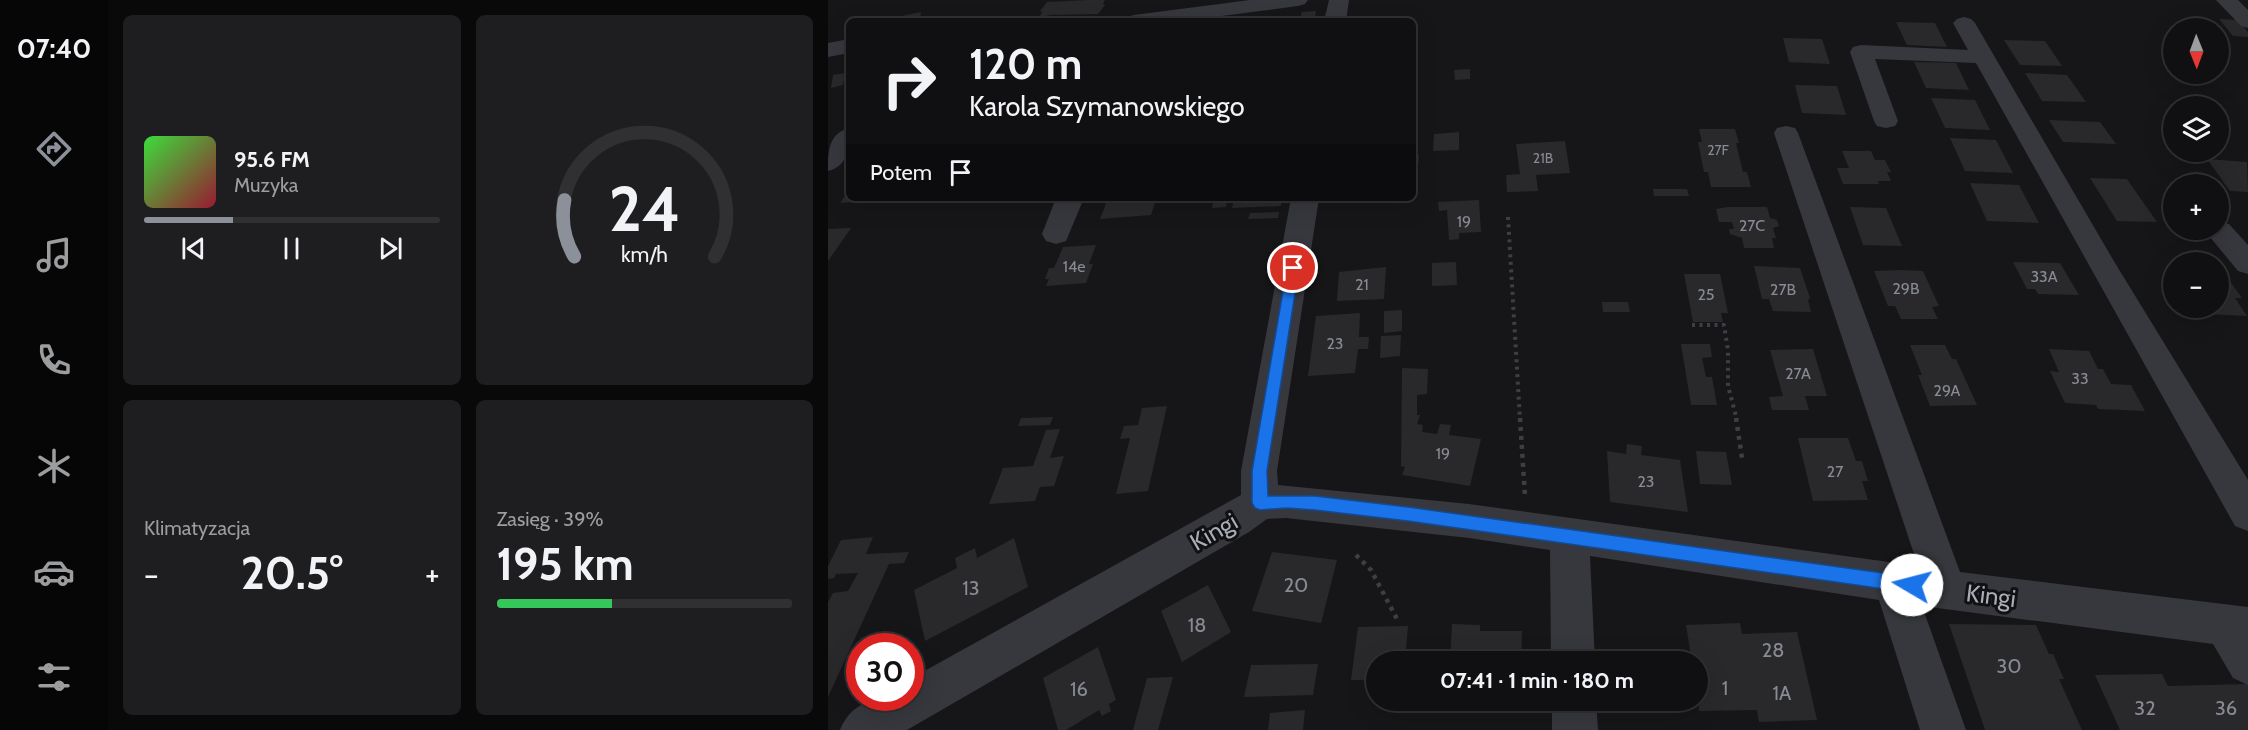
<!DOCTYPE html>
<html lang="pl">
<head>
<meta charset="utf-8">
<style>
	body { margin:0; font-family:Cabin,sans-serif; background:#1e1e20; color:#f1f3f6; height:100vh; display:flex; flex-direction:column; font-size:22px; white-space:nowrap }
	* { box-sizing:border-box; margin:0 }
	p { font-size:20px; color:#9c9d9f }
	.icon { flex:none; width:33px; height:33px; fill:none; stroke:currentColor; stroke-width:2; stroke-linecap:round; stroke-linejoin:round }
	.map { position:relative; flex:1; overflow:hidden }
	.details { display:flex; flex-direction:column; gap:15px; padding:15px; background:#09090a; width:720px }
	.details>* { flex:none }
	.banner { position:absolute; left:18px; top:18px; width:570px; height:183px; border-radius:9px; box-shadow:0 6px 24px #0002,0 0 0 2px #303032; background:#101012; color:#f1f3f6; overflow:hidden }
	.needle { width:39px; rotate:179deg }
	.buttons { position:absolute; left:1335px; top:18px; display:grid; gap:12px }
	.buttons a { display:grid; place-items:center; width:66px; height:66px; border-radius:50%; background:#101012; box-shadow:0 6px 24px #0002,0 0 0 2px #303032; font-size:30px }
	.speed { position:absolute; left:18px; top:633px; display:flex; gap:12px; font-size:30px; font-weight:700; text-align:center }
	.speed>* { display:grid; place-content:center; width:78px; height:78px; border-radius:50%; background:#101012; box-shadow:0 6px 24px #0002,0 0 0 2px #303032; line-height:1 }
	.speed .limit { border:9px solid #d22; background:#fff; color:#111 }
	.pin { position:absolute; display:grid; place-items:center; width:51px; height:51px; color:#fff; margin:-26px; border:3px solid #fff; border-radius:50%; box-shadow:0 2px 6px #0007 }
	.me { position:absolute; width:66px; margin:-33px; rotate:278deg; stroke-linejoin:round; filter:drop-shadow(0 0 4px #0008) }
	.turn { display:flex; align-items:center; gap:21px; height:126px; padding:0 24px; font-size:27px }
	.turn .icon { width:78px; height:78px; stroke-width:2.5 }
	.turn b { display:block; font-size:42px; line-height:51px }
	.then { display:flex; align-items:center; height:57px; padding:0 24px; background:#0003; gap:12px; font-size:22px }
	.big { font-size:45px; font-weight:700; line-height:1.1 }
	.details .card { flex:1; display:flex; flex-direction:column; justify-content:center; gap:9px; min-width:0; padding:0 21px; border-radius:9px; background:#1e1e20 }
	.details .dial { align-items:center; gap:0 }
	.dial svg { height:156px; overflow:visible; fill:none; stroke:#303032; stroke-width:7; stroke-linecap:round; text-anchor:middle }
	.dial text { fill:#f1f3f6; stroke:none }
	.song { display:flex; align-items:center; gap:18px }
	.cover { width:72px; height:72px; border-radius:9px; background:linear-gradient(135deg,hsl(120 70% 55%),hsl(350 70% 35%)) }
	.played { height:6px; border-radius:3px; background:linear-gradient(90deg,#8c9099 30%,#303032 30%) }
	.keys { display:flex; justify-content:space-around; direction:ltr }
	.heat { display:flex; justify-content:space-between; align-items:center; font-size:33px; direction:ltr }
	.charge { height:9px; border-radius:4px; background:linear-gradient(90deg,#34c759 39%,#303032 0) }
	.details .tiles { flex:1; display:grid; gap:15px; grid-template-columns:repeat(2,1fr) }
	.trip { position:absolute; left:538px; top:651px; width:342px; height:60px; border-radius:30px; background:#101012; box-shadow:0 6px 24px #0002,0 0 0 2px #303032; font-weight:700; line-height:60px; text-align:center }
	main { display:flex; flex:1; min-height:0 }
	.menu { display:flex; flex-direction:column; width:108px; justify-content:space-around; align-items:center; background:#060607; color:#9c9d9f }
	.menu .icon { width:42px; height:42px }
	.menu .on { color:#8c9099 }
	.menu b { font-size:27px; color:#f1f3f6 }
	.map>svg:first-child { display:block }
</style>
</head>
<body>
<main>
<nav class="menu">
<b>07:40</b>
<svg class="icon on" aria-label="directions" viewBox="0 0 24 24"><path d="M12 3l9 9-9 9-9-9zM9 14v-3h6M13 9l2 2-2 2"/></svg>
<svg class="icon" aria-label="music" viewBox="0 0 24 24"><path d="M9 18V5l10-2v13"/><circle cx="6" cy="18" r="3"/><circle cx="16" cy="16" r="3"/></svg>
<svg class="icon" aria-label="phone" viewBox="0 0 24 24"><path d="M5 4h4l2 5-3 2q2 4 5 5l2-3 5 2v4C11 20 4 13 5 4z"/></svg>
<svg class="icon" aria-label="climate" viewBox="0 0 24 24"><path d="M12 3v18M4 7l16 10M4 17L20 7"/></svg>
<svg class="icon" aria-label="car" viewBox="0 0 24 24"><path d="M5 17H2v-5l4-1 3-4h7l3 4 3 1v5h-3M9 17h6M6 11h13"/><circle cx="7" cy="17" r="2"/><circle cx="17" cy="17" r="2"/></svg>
<svg class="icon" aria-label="filters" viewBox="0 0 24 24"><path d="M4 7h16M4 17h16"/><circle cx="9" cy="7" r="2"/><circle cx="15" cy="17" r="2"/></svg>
</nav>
<section class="details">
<div class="tiles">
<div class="card">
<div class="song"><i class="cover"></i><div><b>95.6 FM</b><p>Muzyka</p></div></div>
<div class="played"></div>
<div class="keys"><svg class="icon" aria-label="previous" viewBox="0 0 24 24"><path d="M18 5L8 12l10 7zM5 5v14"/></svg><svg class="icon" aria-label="pause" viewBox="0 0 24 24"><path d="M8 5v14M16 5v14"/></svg><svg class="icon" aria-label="next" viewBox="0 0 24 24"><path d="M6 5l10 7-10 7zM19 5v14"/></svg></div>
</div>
<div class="card dial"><svg viewBox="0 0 100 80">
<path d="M14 69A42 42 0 1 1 86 69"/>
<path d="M14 69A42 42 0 0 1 9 40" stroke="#8c9099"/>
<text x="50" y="56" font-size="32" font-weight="700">24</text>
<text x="50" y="72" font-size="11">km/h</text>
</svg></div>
<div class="card"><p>Klimatyzacja</p>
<div class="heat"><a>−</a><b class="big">20.5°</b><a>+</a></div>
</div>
<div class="card"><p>Zasięg · 39%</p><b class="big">195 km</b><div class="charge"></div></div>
</div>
</section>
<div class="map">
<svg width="1420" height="730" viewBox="0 0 1420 730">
	<rect width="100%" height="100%" fill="#161618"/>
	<path fill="#29292c" d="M259 0H277L275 4 277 5 270 14 222 15 211 18 214 12 212 11 219 2Z
		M488 11 487 17 472 18 474 12Z
		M93 12 92 18 55 21V20Z
		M1391 19 1410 20 1420 32V37L1405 36Z
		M1068 22 1107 23 1119 47 1079 45Z
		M955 38 994 39 1002 64 961 62Z
		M1176 40 1217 41 1234 66 1192 65Z
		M1086 62 1128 63 1141 90 1098 88Z
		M642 69V79L627 80 626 70Z
		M17 73 15 85 3 88 5 75Z
		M1197 73 1239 75 1258 102 1214 101Z
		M967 85 1009 86 1018 115 974 113Z
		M1103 98 1147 100 1162 130 1117 128Z
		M1221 120 1272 122 1288 144 1235 142Z
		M871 129H907L911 143H908L915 172H919L923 187H883L880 172H876L870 142H874Z
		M631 132V150L605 151 606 134Z
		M1122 138 1168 140 1185 173 1137 171Z
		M737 141 742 173 708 175 710 191 679 192 678 175 692 174 688 144Z
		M1014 151H1043L1047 160H1057L1063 172H1059L1063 181H1050L1051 184H1015L1009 168H1021Z
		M585 155H591L589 177H585Z
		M1379 159 1419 162 1420 192 1402 191Z
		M1262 178 1299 179 1329 222 1289 221Z
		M1142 183 1191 185 1211 223 1159 221Z
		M825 189H859L861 196H826Z
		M21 190V198H54L53 200 12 203Z
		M280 198H313L312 200 328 199 323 215 272 219Z
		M386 198H400L398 207 384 208Z
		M414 198H454L453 206 404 208 406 200Z
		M651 200 653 232 631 233V239L621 240 619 210 611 211 610 202Z
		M900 207H939L942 218 949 220 951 226 945 228 948 238H944L946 248H916L914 238 902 234 901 229H906L904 222H891L888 209Z
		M1022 207 1058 208 1074 246 1035 245Z
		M451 212 450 218 420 219 422 213Z
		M23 228 0 261V229Z
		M268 245 261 264H265L258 283 218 286 221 279H217L221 268H226L235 247Z
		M628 262 629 285 604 286V263Z
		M1185 262 1232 263 1251 295 1210 294 1207 289H1199Z
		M1390 265 1414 298H1407L1419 316 1379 314 1375 308H1390Z
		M926 266 972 268 982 298 980 300 983 312 945 311 941 299H934Z
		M558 267 556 299 509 301 511 272Z
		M1075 270 1095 271 1111 306 1104 307 1110 319H1073L1067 306H1060L1046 271Z
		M856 274H892L900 313H893L895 322H865Z
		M774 302H800L802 312H775Z
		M574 310V331L556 333V311Z
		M532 313 531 337H541L540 349H530L527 373 480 376 488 316Z
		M573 335 572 356 552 358 553 336Z
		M853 344H882L884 357 874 358 878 377H884L889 405H863Z
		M1082 345H1117L1124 359H1128L1149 405 1102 406 1090 375H1094Z
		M985 349 999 396H977L981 410H944L941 397 955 396 942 350Z
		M1221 349 1261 351 1270 369H1275L1283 384 1303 385 1317 411 1270 409 1268 405 1237 403 1222 371 1231 372Z
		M574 368 600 369 599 394 589 395V415H592L589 424 595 425 594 432 609 434 612 424 623 425 621 435 653 439 642 486 574 475 577 467 573 466Z
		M339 406 320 491 288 494 302 438 292 439 296 426 310 425 314 408Z
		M225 417 222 425 190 426 193 418Z
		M232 429 222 458 236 456 226 486 212 487 207 501 161 504 175 468 205 466 218 430Z
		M970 438H1020L1028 461H1034L1040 481H1034L1040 500 985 501Z
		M799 444 814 446 813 455 852 460 860 512 782 502 779 451 798 454Z
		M868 451 898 452 904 485 872 484Z
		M45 537 38 554 81 552 76 563 61 564 0 697V602L5 593 20 591 30 573 8 574 6 578 0 579V566L13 540Z
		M186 538 200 587 97 641 86 590 129 568 127 558 147 548 149 558Z
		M444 552 509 560 493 623 424 611Z
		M380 585 403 632 354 662 333 611Z
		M912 623 914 634 969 632 989 720 931 722 929 710 871 711 870 662H864L858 625Z
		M624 624 652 625V631H694L693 662H622Z
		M1121 624 1208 625 1221 654H1225L1236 679H1231L1254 730H1157Z
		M580 626 577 662H549V680H523L530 627Z
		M270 647 288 700 281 704 283 711 274 716 271 710 238 730H230L215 678Z
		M490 664 485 695 416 697 423 665Z
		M1334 674 1340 686 1420 684V730H1292L1267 675Z
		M345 677 330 730H305L319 678Z
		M619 700H655L654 713H618Z
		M477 710 475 730H440L442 713Z"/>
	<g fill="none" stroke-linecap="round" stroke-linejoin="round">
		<path stroke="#3d3f44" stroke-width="4" stroke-dasharray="3 4.5" stroke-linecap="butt" d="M680 217 692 420
			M864 325H896L900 350V386L909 420"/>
		<path stroke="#3d3f44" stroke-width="4.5" stroke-dasharray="4 5" stroke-linecap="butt" d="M692 418 697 496
			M908 418 914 458
			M528 555 543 570 569 619"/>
		<path fill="#37383d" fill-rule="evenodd" d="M422 0H480L477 4 470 6 355 21H295L299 17 306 15Z
			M501 0H521L518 21H496Z
			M1388 0H1410L1420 10V28L1413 26Z
			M1136 17 1143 19 1147 23 1287 263 1420 480V531L1407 526 1148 63 1047 59 1070 121 1067 126 1058 128 1049 126 1046 121 1022 52 1025 47 1033 45 1140 50 1125 23 1129 19Z
			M21 39V53L0 57V43Z
			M958 126 967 128 970 133 1132 572 1420 607V685L1405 678 1385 644 1094 606 1138 730H1092L1051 600 762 556 767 662H723L722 550 641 538 458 518 439 519 421 532 79 730H12C25 698 51 698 82 698V679L413 495V471L463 198H491L449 471 450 485 641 504 1090 566 946 133 949 128Z
			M21 128C21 147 21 166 0 171 0 152 0 134 21 128Z
			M228 198H256L238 241 228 244 218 241 214 234Z
			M1391 222 1401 224 1420 245V274L1410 271 1377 231 1390 230Z
			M724 700H768L770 730H724Z"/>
	</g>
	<path fill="#1a73e8" stroke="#114b97" stroke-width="1.5" d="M465 264 471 268 439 471 440 496H487L580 507 1084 577 1090 580 1092 585 1090 591 1084 593 580 521 487 510 458 508 432 510 427 508 424 503V471L459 268Z"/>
	<g text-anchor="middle" stroke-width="6" stroke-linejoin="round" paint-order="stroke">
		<g font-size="14" fill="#888b94">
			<text x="890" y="155">27F</text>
			<text x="715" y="163">21B</text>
		</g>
		<g font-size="16" fill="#888b94">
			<text x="636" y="227">19</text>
			<text x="924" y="231">27C</text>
			<text x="246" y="272">14e</text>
			<text x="1216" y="282">33A</text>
			<text x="534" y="290">21</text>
			<text x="1078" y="294">29B</text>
			<text x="955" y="295">27B</text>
			<text x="878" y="300">25</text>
			<text x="507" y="349">23</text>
			<text x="970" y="379">27A</text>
			<text x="1252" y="384">33</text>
			<text x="1119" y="396">29A</text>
			<text x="615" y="459">19</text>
			<text x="1007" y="477">27</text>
			<text x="818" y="487">23</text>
		</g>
		<g font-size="20" fill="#888b94">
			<text x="468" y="592">20</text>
			<text x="143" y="595">13</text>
			<text x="369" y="632">18</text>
			<text x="945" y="657">28</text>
			<text x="1181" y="673">30</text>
			<text x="897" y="695">1</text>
			<text x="251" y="696">16</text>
			<text x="954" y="700">1A</text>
			<text x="1317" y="715">32</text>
			<text x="1398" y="715">36</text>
		</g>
		<g font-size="24" fill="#a8adb8" stroke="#111113">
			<text transform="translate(386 532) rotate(-30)" y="8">Kingi</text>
			<text transform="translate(1163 596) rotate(7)" y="8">Kingi</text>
		</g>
	</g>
</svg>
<div class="buttons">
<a><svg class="needle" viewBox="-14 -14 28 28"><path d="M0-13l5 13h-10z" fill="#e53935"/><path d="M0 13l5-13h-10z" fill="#9c9d9f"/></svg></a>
<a><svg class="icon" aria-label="layers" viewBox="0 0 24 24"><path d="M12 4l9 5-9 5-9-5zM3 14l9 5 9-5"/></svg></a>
<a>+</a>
<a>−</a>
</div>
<div class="speed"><div class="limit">30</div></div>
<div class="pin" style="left:465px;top:268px;background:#d93025"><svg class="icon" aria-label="arrive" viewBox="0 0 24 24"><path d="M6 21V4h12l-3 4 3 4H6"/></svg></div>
<svg class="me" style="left:1084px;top:585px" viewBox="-20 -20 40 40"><circle r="19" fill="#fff"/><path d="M0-13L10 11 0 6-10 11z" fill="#1a73e8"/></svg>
<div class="trip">07:41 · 1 min · 180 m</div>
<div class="banner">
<div class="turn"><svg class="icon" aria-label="right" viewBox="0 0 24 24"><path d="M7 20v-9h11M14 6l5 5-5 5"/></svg><div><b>120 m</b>Karola Szymanowskiego</div></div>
<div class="then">Potem<svg class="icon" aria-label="arrive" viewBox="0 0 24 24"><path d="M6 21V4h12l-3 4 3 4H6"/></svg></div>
</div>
</div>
</main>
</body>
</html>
